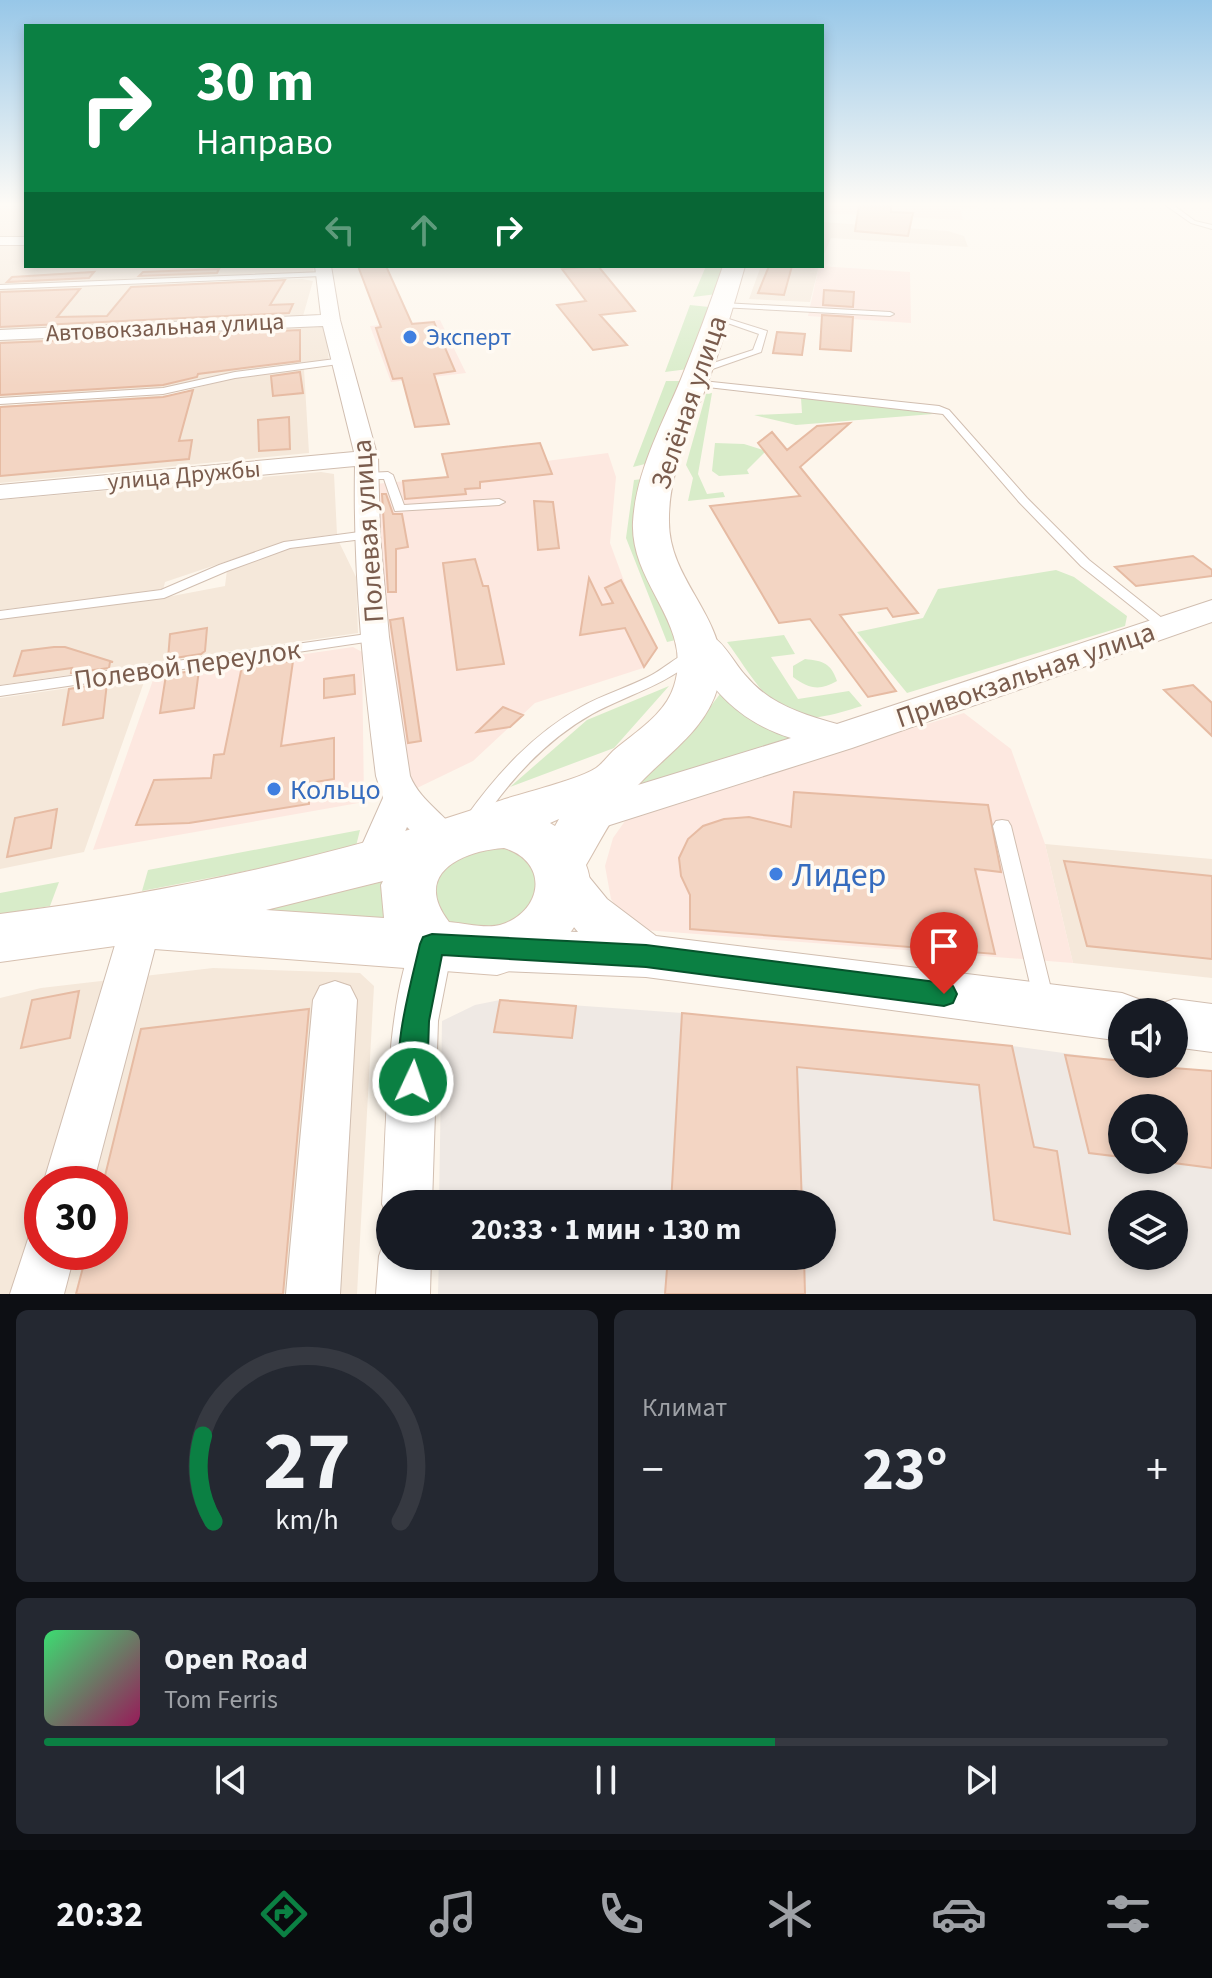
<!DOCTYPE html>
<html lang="ru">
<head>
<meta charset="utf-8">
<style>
	body { margin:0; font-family:"Source Sans 3",sans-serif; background:#242831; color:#f1f3f6; height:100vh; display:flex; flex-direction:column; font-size:30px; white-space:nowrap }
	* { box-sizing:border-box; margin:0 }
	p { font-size:26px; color:#9ea1a6 }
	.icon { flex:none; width:44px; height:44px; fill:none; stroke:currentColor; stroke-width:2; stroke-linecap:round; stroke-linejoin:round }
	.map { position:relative; height:1294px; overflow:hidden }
	.panel { display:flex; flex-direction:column; gap:16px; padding:16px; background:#0d0f14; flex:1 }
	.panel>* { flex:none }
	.banner { position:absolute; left:24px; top:24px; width:800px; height:244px; border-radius:0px; box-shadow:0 4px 12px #0003; background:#0b8043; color:#fff; overflow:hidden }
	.tools { position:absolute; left:1108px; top:998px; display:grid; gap:16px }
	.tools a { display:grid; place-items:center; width:80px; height:80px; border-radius:50%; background:#171b24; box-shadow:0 4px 12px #0003; font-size:40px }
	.speed { position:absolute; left:24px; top:1166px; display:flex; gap:16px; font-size:40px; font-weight:700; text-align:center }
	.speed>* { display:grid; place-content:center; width:104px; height:104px; border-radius:50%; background:#171b24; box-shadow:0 4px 12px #0003; line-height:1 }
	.speed .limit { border:12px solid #d22; background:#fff; color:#111 }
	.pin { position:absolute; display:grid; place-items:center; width:68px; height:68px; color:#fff; margin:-82px -34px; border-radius:50% 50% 50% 0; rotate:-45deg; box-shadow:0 0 8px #0007 }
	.pin .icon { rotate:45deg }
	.me { position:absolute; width:88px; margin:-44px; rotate:3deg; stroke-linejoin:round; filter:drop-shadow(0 0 6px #0008) }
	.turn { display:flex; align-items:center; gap:28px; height:168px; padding:0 40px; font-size:36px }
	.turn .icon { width:104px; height:104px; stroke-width:2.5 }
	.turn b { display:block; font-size:56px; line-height:68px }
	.lanes { display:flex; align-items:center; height:76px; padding:0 40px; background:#0003; justify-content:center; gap:40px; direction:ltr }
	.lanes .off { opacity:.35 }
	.big { font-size:60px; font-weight:700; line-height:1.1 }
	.panel .card { flex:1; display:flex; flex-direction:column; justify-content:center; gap:12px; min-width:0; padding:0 28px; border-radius:12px; background:#242831 }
	.panel .dial { align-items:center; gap:0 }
	.dial svg { height:208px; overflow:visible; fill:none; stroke:#363941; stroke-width:7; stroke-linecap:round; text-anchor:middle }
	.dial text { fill:#f1f3f6; stroke:none }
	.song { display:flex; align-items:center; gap:24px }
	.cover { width:96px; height:96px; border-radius:12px; background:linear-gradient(135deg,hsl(140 70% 55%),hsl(330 70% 35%)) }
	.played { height:8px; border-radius:4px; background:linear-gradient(90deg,#0b8043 65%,#363941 65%) }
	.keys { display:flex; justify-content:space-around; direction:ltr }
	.heat { display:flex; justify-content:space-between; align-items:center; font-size:44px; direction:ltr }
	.panel .tiles { flex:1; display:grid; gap:16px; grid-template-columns:1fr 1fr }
	.card:last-child { grid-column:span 2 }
	.trip { position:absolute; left:376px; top:1190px; width:460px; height:80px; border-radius:40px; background:#171b24; box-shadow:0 4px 12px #0003; font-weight:700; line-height:80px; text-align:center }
	.tabs { display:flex; height:128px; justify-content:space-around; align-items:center; background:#090b0e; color:#9ea1a6 }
	.tabs .icon { width:56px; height:56px }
	.tabs .active { color:#0b8043 }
	.tabs b { font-size:36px; color:#f1f3f6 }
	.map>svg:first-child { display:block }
</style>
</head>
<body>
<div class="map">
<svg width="1212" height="1294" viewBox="0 0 1212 1294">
	<rect width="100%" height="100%" fill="#fdf6ec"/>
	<path fill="#f5e8da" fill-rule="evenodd" d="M0 204H26V237L0 238Z
		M822 222 948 231 964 236 968 247 831 238 822 259Z
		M26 245V266H314L313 273 0 285V246Z
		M761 266H819L810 302 749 299Z
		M302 279 313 281 303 316 0 331V289Z
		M324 322 329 361 163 389 0 398V339Z
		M304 369 309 453 0 483V406L186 394 188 390 238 377Z
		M321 472 334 474 337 534 287 541 165 582 163 590 0 610V500Z
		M339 542 356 577 358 633 0 685V619L167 597 225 586 227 570 290 548Z
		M137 678 144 682 84 852 0 869V698Z
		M1045 844 1212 859V978L1073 963Z
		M213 968 360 973 374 986 357 1294H0V998L41 988ZM42 1184H110V1252H42Z"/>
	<path fill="#fde8e0" d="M822 204H976L978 208H960L963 220 822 213Z
		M819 266 910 272 911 323 808 316Z
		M440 320 466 373 391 382 370 326Z
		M608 453 616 477 610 543 631 600 653 642 651 656 643 668 535 703 473 761 415 789 407 777 381 581 376 484 532 468 531 463Z
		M353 647 362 652 364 802 93 850 153 680 170 674Z
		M964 713 1011 749 1045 844 1073 963 632 929 611 899 605 866 613 838 632 811Z"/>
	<path fill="#efe9e4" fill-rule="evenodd" d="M500 1000 682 1013 1012 1046 1122 1061V1064L1212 1071V1294H438L439 1256H822V1204H439L442 1021 475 1005ZM1122 1108H1174V1160H1122ZM1122 1204H1174V1256H1122Z"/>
	<path fill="#d8ecc9" d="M706 266 727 268 717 294 693 297Z
		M690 305 709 307 688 369 665 372Z
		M666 381H683L649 463 633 467Z
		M712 393 698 474 707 494 723 492 725 497 688 501 693 478 686 465 706 394Z
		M801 398 924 411 933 414 796 425 754 415 802 413Z
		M715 443 744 444 766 451 747 470 749 474 719 476 712 471Z
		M643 479 634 538 676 640 667 642 626 538 634 480Z
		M1056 570 1074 577 1127 616 1125 626 907 693 857 632 923 618 938 589Z
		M784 635 795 654 771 657 798 699 849 691 862 706C848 710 834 715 819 717 774 724 750 672 727 642Z
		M805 659C823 661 831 663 837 681 820 691 809 689 793 677V666Z
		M669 686 614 748 510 787 587 720Z
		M723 690 797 740 625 794 701 719Z
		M360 830 355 850 142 891 148 870Z
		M504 845 525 854 542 890 515 927 462 935 427 907C441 846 445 853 504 845Z
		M402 867 401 927 177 919Z
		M59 882 50 906 0 914V893Z"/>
	<path fill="#f3d5c3" stroke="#e6bba3" stroke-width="2" d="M859 205 891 206V212L913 213 908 236 855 231Z
		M358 266H386L412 324 434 322 455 371 434 374 449 424 415 427 402 378 393 379 376 328 381 327Z
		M598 266 635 311 600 315 627 345 593 350 557 305 586 301 562 269Z
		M769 266H792L784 295 758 293Z
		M219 269 217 273 139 276 143 272Z
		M94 272 89 278 7 282 12 277Z
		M285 280 270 305 293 304 289 313 0 327V292L80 289 57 317 107 316 131 287Z
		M824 290 854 292 853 307 823 305Z
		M822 315 853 317 851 351 820 349Z
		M300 330V361L198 374 197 377 163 385 0 395V343Z
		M777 332 805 334 802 355 773 353Z
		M300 372 303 393 273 396 271 376Z
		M193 390 179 441 192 440 189 459 0 476V407L163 397Z
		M289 417 290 449 259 451 258 420Z
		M850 423 800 467 918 613 893 617 887 608 840 615 896 691 868 697 810 619 779 623 710 506 800 496 758 443 772 432 787 450 817 426Z
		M540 443 552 474 480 482V488L465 489 466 494 405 499 403 481 448 477 442 454Z
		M382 494H386L393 514H402L408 547 396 549V592H388Z
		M534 501 553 502 559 548 538 550Z
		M1193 556 1212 570V576L1136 586 1115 567Z
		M475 559 483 586H488L504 664 457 670 443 563Z
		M589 578 602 605 613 603 605 588 621 580 657 648 644 667 625 628 580 635Z
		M403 618 421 741 408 743 390 620Z
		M207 628 205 651 201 654 168 659 170 634Z
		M54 647H65L113 662H110L109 668 71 673 72 668 14 676 22 651Z
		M293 661 281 746 334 738V779L309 783V804L189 823 136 825 154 780 211 778 214 755 224 754 242 666Z
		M199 670 194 708 160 713 166 675Z
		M354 675 355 694 324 698V679Z
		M107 683 103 718 63 725 69 689Z
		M1193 685 1212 703V736L1164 690Z
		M503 707 523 715 510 727 477 732Z
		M794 792 988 805 1001 872 975 869 995 954 690 929V895L681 876 679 858 688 839 703 826 724 819 749 817 791 827Z
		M57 809 51 848 7 857 15 818Z
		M1064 861 1212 876V959L1087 946Z
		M79 991 70 1038 21 1048 32 1000Z
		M500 1000 576 1006 572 1038 494 1032Z
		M309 1009 283 1294H76L87 1252H110V1184H103L141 1029Z
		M682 1013 1012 1046 1034 1147 1057 1151 1070 1234 994 1220 979 1085 797 1067 802 1204H671Z
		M1065 1055 1122 1061V1064L1212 1071V1168L1174 1163V1108H1122V1157L1089 1153Z
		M668 1256H804L805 1294H665Z"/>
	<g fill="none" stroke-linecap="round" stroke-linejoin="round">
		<defs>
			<path id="service" d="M1164 204H1172L1195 221 1212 225V229L1191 223Z
				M325 272V276H322L0 289V285Z
				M723 303 890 312 894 314 890 316 720 307V303Z
				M716 315 767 331 761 352 701 373H695V369L753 350 759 334 716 319Z
				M343 358 346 359V363L235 378 163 394 0 404V398L163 388 235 372Z
				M693 380 939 406 949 410 1027 498 1089 560 1172 626 1165 630 1160 629 1081 566 1019 502 943 414 690 385 688 383Z
				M388 472 393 475 404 505 499 499 505 502 499 505 395 511 384 479H367L361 476 367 473Z
				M367 531 373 535 371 538 290 548 227 571 164 598 0 619V611L161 590 219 565 284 542Z
				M374 633 379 634 381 637 379 640 0 696V686Z
				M690 652 697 656 695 659C664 686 627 695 592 714 544 741 508 782 478 827L472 828 466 827 463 822 466 817C497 774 533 734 581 707 602 695 626 688 648 677 663 670 676 656 690 652Z
				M1002 820 1008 821 1011 826 1054 1001 1051 1007 1044 1010 1037 1007 1034 1001 993 826 996 821Z"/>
			<path id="minor" d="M0 237H26V245H0Z
				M315 266H331L340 320 378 458 380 535 389 637 410 776C421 803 449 816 463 841L457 851C431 859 424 844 407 827L386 874 373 878 360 874 354 863 383 798 376 776C363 672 353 571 355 466L0 499V485L354 452 323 326 0 340V330L321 315Z
				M141 908 155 913 161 925 93 1184H43L121 925 127 913Z
				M432 927 447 932 453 944 438 1021 432 1204H390V1222L382 1204C387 1128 385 999 417 932Z
				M335 981 350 986 357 1000 340 1294H286L313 1000 320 986Z
				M42 1229V1252H75L64 1294H10L30 1233Z
				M390 1236V1256H431L430 1294H376L379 1256 386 1237Z"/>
			<path id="tertiary" d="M1212 600V622L852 748 591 831 576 826 569 815 576 804 791 738C737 721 714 691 683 645L688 637C696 635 705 632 713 637 725 644 735 664 745 675 769 704 801 714 837 724Z
				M564 861 580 866 607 899 656 936 1122 993 1141 1000 1146 1012H1122V1041L646 977 503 971 485 965 478 950 485 935 503 929 578 932 556 905 541 879 548 866Z
				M1174 999 1212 1004V1052L1174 1047V1012H1153L1155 1006Z"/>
			<path id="secondary" d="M723 266H745C734 305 722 344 708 382 691 427 668 473 669 522 669 585 735 623 718 686 706 733 660 758 631 793 613 815 600 841 586 865 593 883 590 897 582 914 563 951 535 963 497 975L115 946 0 962V914C169 893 338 856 499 801 522 793 578 780 596 768 602 764 608 756 613 751 635 732 665 715 674 686 694 624 630 585 633 522 636 471 662 425 681 379 696 342 710 304 723 266ZM559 819 555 826 550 823ZM504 848C550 862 543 912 500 925 486 929 464 923 449 922 412 874 461 851 504 848ZM383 881 381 885 384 918 266 910Z"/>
		</defs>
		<use href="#service" stroke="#d1beb0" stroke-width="2"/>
		<use href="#minor" stroke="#d1beb0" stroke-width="2"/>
		<use href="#tertiary" stroke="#d1beb0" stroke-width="2"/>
		<use href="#secondary" stroke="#d6c0b0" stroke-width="2"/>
		<use href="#service" fill="#fff" fill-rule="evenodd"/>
		<use href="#minor" fill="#fff" fill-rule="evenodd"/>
		<use href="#tertiary" fill="#fff" fill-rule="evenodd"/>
		<use href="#secondary" fill="#fff" fill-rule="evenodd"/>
	</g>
	<linearGradient id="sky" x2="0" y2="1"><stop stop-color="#97c7e8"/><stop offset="0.53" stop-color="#fefbf6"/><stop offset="1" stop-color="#fefbf6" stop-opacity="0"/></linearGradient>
	<rect width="1212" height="386" fill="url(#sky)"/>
	<path fill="#0b8043" stroke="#07532c" stroke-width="2" d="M432 934 646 945 944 983 953 986 957 994 953 1003 944 1006 646 967 442 955 429 1021 427 1082 423 1091 413 1095 403 1091C389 1059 412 979 420 944L423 937Z"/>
	<g fill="#3f7fe0" stroke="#fffaf3" stroke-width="3">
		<circle cx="410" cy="337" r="8"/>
		<circle cx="274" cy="789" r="8"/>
		<circle cx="776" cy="874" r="8"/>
	</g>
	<g text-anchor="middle" stroke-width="7" stroke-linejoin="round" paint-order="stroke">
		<g font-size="24" fill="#7a5c4d" stroke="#fffaf3">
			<text transform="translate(165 327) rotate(-3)" y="8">Автовокзальная улица</text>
			<text transform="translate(184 475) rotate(-5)" y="8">улица Дружбы</text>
		</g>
		<g font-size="24" fill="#366cbe" stroke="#fffaf3" text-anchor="start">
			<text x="426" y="345">Эксперт</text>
		</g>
		<g font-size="28" fill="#7a5c4d" stroke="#fffaf3">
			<text transform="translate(688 402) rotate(-71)" y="10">Зелёная улица</text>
			<text transform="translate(367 531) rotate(-94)" y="10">Полевая улица</text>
			<text transform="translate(187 664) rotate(-8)" y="10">Полевой переулок</text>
			<text transform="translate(1025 674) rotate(-19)" y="10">Привокзальная улица</text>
		</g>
		<g font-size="28" fill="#366cbe" stroke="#fffaf3" text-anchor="start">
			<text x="290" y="799">Кольцо</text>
		</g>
		<g font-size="34" fill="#366cbe" stroke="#fffaf3" text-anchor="start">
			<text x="792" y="886">Лидер</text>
		</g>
	</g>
</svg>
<div class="tools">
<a><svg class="icon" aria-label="sound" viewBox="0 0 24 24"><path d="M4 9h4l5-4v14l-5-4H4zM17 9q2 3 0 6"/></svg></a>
<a><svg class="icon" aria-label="search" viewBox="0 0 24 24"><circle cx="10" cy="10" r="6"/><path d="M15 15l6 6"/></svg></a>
<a><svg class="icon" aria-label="layers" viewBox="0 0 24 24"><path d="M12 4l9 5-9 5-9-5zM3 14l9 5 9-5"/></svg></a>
</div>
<div class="speed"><div class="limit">30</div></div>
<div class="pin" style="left:944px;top:994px;background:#d93025"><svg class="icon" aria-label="arrive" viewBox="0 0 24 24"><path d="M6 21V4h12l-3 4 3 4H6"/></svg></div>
<svg class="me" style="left:413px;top:1082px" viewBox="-20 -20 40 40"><circle r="17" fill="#0b8043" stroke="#fff" stroke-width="3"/><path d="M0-11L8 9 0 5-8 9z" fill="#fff"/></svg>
<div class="trip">20:33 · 1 мин · 130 m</div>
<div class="banner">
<div class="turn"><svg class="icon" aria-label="right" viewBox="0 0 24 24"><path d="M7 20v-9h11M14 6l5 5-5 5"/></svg><div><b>30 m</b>Направо</div></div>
<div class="lanes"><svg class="icon off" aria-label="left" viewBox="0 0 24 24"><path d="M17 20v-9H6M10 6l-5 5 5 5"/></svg><svg class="icon off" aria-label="ahead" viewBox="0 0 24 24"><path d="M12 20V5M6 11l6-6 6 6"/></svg><svg class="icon" aria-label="right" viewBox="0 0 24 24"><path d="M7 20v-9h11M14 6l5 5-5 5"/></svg></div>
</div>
</div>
<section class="panel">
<div class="tiles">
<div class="card dial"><svg viewBox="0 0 100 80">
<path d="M14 69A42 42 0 1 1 86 69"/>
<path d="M14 69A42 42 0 0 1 10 36" stroke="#0b8043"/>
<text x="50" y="56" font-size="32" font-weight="700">27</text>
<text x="50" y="72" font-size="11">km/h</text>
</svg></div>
<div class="card"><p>Климат</p>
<div class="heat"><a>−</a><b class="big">23°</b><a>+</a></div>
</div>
<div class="card">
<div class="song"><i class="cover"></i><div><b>Open Road</b><p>Tom Ferris</p></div></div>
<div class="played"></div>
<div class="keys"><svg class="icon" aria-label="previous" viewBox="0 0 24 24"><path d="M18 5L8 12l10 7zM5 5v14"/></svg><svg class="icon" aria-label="pause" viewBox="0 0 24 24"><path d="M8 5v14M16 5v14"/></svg><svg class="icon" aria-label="next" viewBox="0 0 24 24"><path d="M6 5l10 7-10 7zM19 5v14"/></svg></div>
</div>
</div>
</section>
<nav class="tabs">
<b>20:32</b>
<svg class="icon active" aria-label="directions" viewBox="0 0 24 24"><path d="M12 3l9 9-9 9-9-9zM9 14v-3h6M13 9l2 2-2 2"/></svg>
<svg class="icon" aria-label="music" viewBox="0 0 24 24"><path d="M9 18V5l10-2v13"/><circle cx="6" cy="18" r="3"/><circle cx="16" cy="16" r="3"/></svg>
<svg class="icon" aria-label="phone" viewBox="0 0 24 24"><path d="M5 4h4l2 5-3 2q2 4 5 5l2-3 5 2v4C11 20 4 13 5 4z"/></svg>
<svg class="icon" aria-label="climate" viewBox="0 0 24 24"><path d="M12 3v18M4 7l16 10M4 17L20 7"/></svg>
<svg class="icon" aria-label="car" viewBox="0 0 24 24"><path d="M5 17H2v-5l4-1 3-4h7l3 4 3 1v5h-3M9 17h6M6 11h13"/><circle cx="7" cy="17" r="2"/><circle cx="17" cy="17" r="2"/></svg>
<svg class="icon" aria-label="filters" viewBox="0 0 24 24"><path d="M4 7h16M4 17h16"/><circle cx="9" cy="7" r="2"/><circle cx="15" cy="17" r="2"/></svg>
</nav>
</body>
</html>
